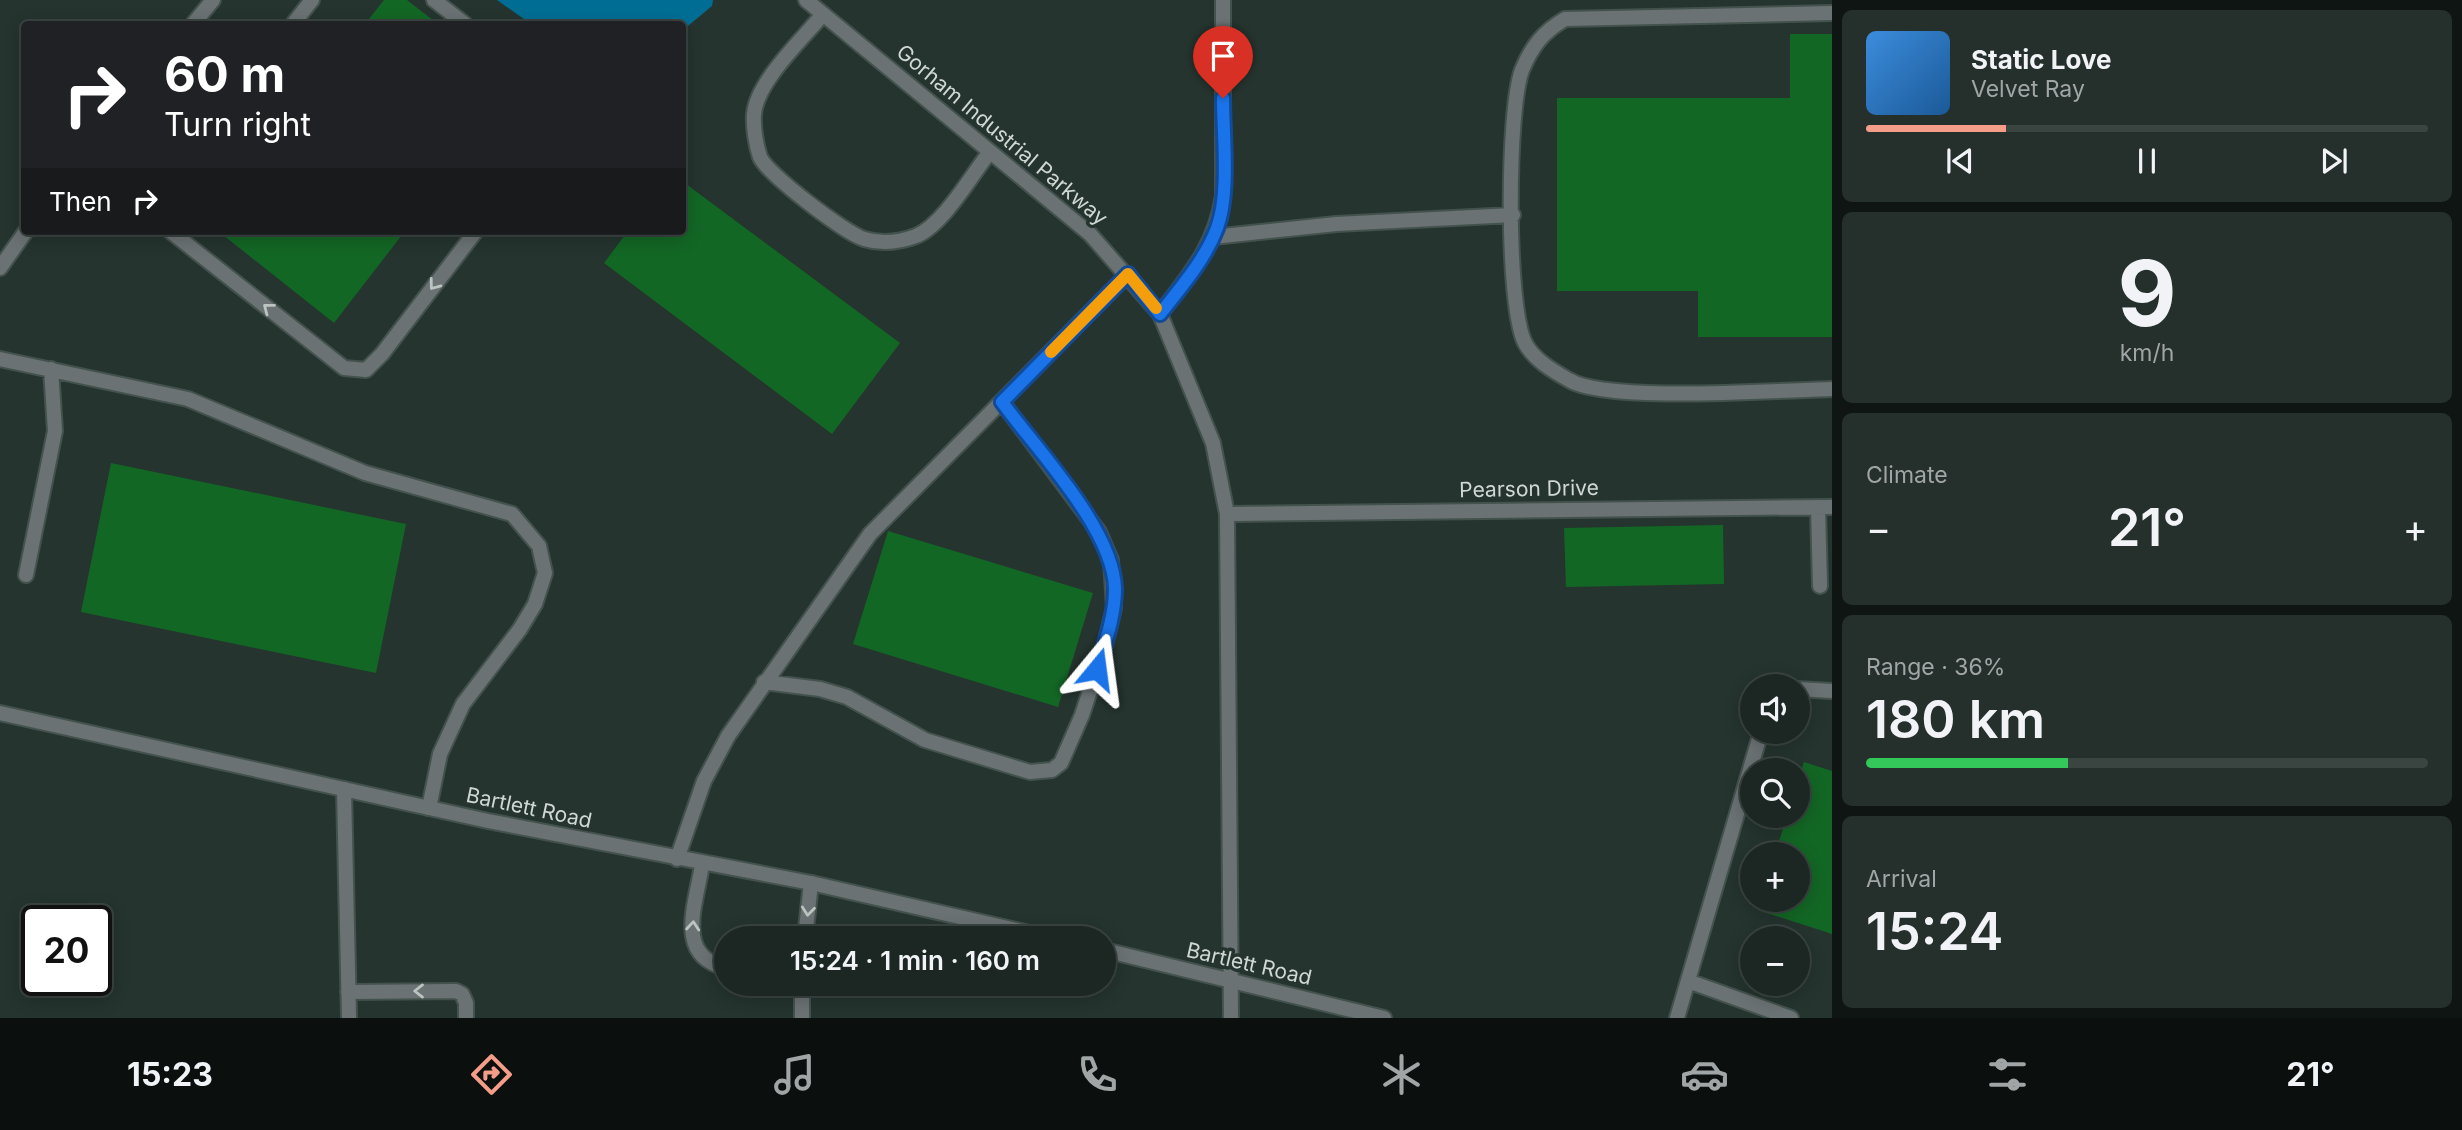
<!DOCTYPE html>
<html lang="en">
<head>
<meta charset="utf-8">
<style>
	body { margin:0; font-family:Inter,sans-serif; background:#252f2b; color:#f1f3f6; height:100vh; display:flex; flex-direction:column; font-size:26px; white-space:nowrap }
	* { box-sizing:border-box; margin:0 }
	p { font-size:23px; color:#a0a5a6 }
	.icon { flex:none; width:38px; height:38px; fill:none; stroke:currentColor; stroke-width:2; stroke-linecap:round; stroke-linejoin:round }
	.map { position:relative; flex:1; overflow:hidden }
	.side { display:flex; flex-direction:column; gap:10px; padding:10px; background:#0f1513; width:630px }
	.side>* { flex:none }
	.hud { position:absolute; left:21px; top:21px; width:665px; height:214px; border-radius:7px; box-shadow:0 4px 18px #0003,0 0 0 2px #3a4441; background:#202124; color:#fff; overflow:hidden }
	.controls { position:absolute; left:1740px; top:674px; display:grid; gap:14px }
	.controls a { display:grid; place-items:center; width:70px; height:70px; border-radius:50%; background:#1c2723; box-shadow:0 4px 18px #0003,0 0 0 2px #3a4441; font-size:35px }
	.speed { position:absolute; left:21px; top:905px; display:flex; gap:14px; font-size:35px; font-weight:700; text-align:center }
	.speed>* { display:grid; place-content:center; width:91px; height:91px; border-radius:50%; background:#1c2723; box-shadow:0 4px 18px #0003,0 0 0 2px #3a4441; line-height:1 }
	.speed .limit { border:4px solid #111; border-radius:10px; background:#fff; color:#111 }
	.pin { position:absolute; display:grid; place-items:center; width:60px; height:60px; color:#fff; margin:-72px -30px; border-radius:50% 50% 50% 0; rotate:-45deg; box-shadow:0 0 7px #0007 }
	.pin .icon { rotate:45deg }
	.me { position:absolute; width:77px; margin:-38px; rotate:16deg; stroke-linejoin:round; filter:drop-shadow(0 0 5px #0008) }
	.turn { display:flex; align-items:center; gap:24px; height:147px; padding:0 28px; font-size:32px }
	.turn .icon { width:91px; height:91px; stroke-width:2.5 }
	.turn b { display:block; font-size:49px; line-height:60px }
	.then { display:flex; align-items:center; height:66px; padding:0 28px; background:#0003; gap:14px; font-size:26px }
	.big { font-size:52px; font-weight:600; line-height:1.1 }
	.side .card { flex:1; display:flex; flex-direction:column; justify-content:center; gap:10px; min-width:0; padding:0 24px; border-radius:10px; background:#252f2b }
	.side .dial { align-items:center; gap:0 }
	.dial b { font-size:91px; line-height:1 }
	.song { display:flex; align-items:center; gap:21px }
	.cover { width:84px; height:84px; border-radius:10px; background:linear-gradient(135deg,hsl(210 70% 55%),hsl(210 70% 35%)) }
	.played { height:7px; border-radius:4px; background:linear-gradient(90deg,#f49e8a 25%,#3a4441 25%) }
	.keys { display:flex; justify-content:space-around; direction:ltr }
	.heat { display:flex; justify-content:space-between; align-items:center; font-size:38px; direction:ltr }
	.charge { height:10px; border-radius:5px; background:linear-gradient(90deg,#34c759 36%,#3a4441 0) }
	.trip { position:absolute; left:714px; top:926px; width:402px; height:70px; border-radius:35px; background:#1c2723; box-shadow:0 4px 18px #0003,0 0 0 2px #3a4441; font-weight:600; line-height:70px; text-align:center }
	.tabs { display:flex; height:112px; justify-content:space-around; align-items:center; background:#0b100e; color:#a0a5a6 }
	.tabs .icon { width:49px; height:49px }
	.tabs .selected { color:#f49e8a }
	.tabs b { font-size:32px; color:#f1f3f6 }
	main { display:flex; flex:1; min-height:0 }
	.map>svg:first-child { display:block }
</style>
</head>
<body>
<main>
<div class="map">
<svg width="1832" height="1018" viewBox="0 0 1832 1018">
	<rect width="100%" height="100%" fill="#25342f"/>
	<path fill="#006e94" d="M497 0H713L712 6 683 30 682 24H531Z"/>
	<path fill="#136725" d="M384 0H407L438 24H365Z
		M1790 34H1832V337H1698V291H1557V98H1790Z
		M682 181 900 343 832 434 604 263 628 231H682Z
		M218 231H405L334 323Z
		M111 463 406 524 376 673 81 612Z
		M1723 525 1724 584 1566 587 1564 528Z
		M888 531 1093 593 1058 707 853 644Z
		M1804 762 1832 771V934L1758 910 1761 900H1797V854H1775L1787 816H1797V784Z"/>
	<g fill="none" stroke-linecap="round" stroke-linejoin="round">
		<defs>
			<path id="lane" d="M434 0 465 24
				M1832 13 1565 19C1543 32 1532 46 1522 70 1507 110 1506 306 1525 343 1534 360 1553 371 1569 380 1606 403 1780 390 1832 389
				M823 14C802 40 757 81 754 114 753 127 756 145 760 157 768 175 844 232 864 239 881 244 900 242 916 236 943 225 971 176 989 153
				M193 24 213 0
				M293 24 312 0
				M170 231 344 368 366 370 382 354 476 231
				M1213 237 1336 224 1513 215
				M0 268 26 231
				M0 359 188 399 365 473 512 514 539 546 545 573 535 604 520 629 463 704 440 754 429 808
				M1818 507 1820 586
				M1227 514 1832 507
				M26 575 55 431 51 369
				M764 682 820 689 847 697 925 740 1030 772 1052 770 1061 763 1082 715 1105 645 1114 608 1111 560 1099 532 1002 402
				M1797 689 1832 691
				M344 789 349 1018
				M677 859 704 781 728 736 870 534 1128 274
				M702 865C696 904 674 956 726 968
				M805 938 811 883
				M1688 981 1791 1018
				M348 992 456 991 462 994 466 1003V1018
				M802 1018V984
				M1677 1018 1761 732"/>
			<path id="street" d="M806 0 1090 234 1160 314
				M1223 0V196C1215 247 1190 274 1160 314L1213 443 1227 514 1231 1018
				M0 713 488 821 811 883 1051 938
				M1104 950 1384 1018"/>
		</defs>
		<use href="#lane" stroke="#44524d" stroke-width="18"/>
		<use href="#street" stroke="#44524d" stroke-width="18"/>
		<use href="#lane" stroke="#6b7273" stroke-width="14"/>
		<use href="#street" stroke="#6b7273" stroke-width="14"/>
	</g>
	<defs><path id="oneway-chevron" d="M-2-3.5L2.5 0L-2 3.5" fill="none" stroke-width="1.6" stroke-linecap="round" stroke-linejoin="round" transform="scale(1.75)"/></defs>
	<g stroke="#bbc4c1">
		<use href="#oneway-chevron" transform="translate(434 285) rotate(127)"/>
		<use href="#oneway-chevron" transform="translate(268 308) rotate(-142)"/>
		<use href="#oneway-chevron" transform="translate(808 911) rotate(96)"/>
		<use href="#oneway-chevron" transform="translate(693 926) rotate(-85)"/>
		<use href="#oneway-chevron" transform="translate(419 991) rotate(180)"/>
	</g>
	<g fill="none" stroke-linecap="round" stroke-linejoin="round">
		<defs>
			<path id="route" d="M1097 669C1105 643 1115 616 1115 589 1114 530 1037 450 1002 402L1128 274 1160 314C1181 287 1205 260 1217 228 1230 194 1223 135 1223 98"/>
		</defs>
		<use href="#route" stroke="#114b97" stroke-width="18"/>
		<use href="#route" stroke="#1a73e8" stroke-width="12"/>
		<path stroke="#f59e0b" stroke-width="12" d="M1051 352 1128 274 1156 308"/>
	</g>
	<g text-anchor="middle" stroke-width="7" stroke-linejoin="round" paint-order="stroke">
		<g font-size="21" fill="#cfd8d5" stroke="#25342f">
			<text transform="translate(1002 135) rotate(40)" y="7">Gorham Industrial Parkway</text>
			<text transform="translate(1529 489) rotate(-1)" y="7">Pearson Drive</text>
			<text transform="translate(529 808) rotate(12)" y="7">Bartlett Road</text>
			<text transform="translate(1249 964) rotate(13)" y="7">Bartlett Road</text>
		</g>
	</g>
</svg>
<div class="controls">
<a><svg class="icon" aria-label="sound" viewBox="0 0 24 24"><path d="M4 9h4l5-4v14l-5-4H4zM17 9q2 3 0 6"/></svg></a>
<a><svg class="icon" aria-label="search" viewBox="0 0 24 24"><circle cx="10" cy="10" r="6"/><path d="M15 15l6 6"/></svg></a>
<a>+</a>
<a>−</a>
</div>
<div class="speed"><div class="limit">20</div></div>
<div class="pin" style="left:1223px;top:98px;background:#d93025"><svg class="icon" aria-label="arrive" viewBox="0 0 24 24"><path d="M6 21V4h12l-3 4 3 4H6"/></svg></div>
<svg class="me" style="left:1097px;top:669px" viewBox="-20 -20 40 40"><path d="M0-17L14 15 0 8-14 15z" fill="#1a73e8" stroke="#fff" stroke-width="4"/></svg>
<div class="trip">15:24 · 1 min · 160 m</div>
<div class="hud">
<div class="turn"><svg class="icon" aria-label="right" viewBox="0 0 24 24"><path d="M7 20v-9h11M14 6l5 5-5 5"/></svg><div><b>60 m</b>Turn right</div></div>
<div class="then">Then<svg class="icon" aria-label="right" viewBox="0 0 24 24"><path d="M7 20v-9h11M14 6l5 5-5 5"/></svg></div>
</div>
</div>
<section class="side">
<div class="card">
<div class="song"><i class="cover"></i><div><b>Static Love</b><p>Velvet Ray</p></div></div>
<div class="played"></div>
<div class="keys"><svg class="icon" aria-label="previous" viewBox="0 0 24 24"><path d="M18 5L8 12l10 7zM5 5v14"/></svg><svg class="icon" aria-label="pause" viewBox="0 0 24 24"><path d="M8 5v14M16 5v14"/></svg><svg class="icon" aria-label="next" viewBox="0 0 24 24"><path d="M6 5l10 7-10 7zM19 5v14"/></svg></div>
</div>
<div class="card dial"><b>9</b><p>km/h</p></div>
<div class="card"><p>Climate</p>
<div class="heat"><a>−</a><b class="big">21°</b><a>+</a></div>
</div>
<div class="card"><p>Range · 36%</p><b class="big">180 km</b><div class="charge"></div></div>
<div class="card"><p>Arrival</p><b class="big">15:24</b></div>
</section>
</main>
<nav class="tabs">
<b>15:23</b>
<svg class="icon selected" aria-label="directions" viewBox="0 0 24 24"><path d="M12 3l9 9-9 9-9-9zM9 14v-3h6M13 9l2 2-2 2"/></svg>
<svg class="icon" aria-label="music" viewBox="0 0 24 24"><path d="M9 18V5l10-2v13"/><circle cx="6" cy="18" r="3"/><circle cx="16" cy="16" r="3"/></svg>
<svg class="icon" aria-label="phone" viewBox="0 0 24 24"><path d="M5 4h4l2 5-3 2q2 4 5 5l2-3 5 2v4C11 20 4 13 5 4z"/></svg>
<svg class="icon" aria-label="climate" viewBox="0 0 24 24"><path d="M12 3v18M4 7l16 10M4 17L20 7"/></svg>
<svg class="icon" aria-label="car" viewBox="0 0 24 24"><path d="M5 17H2v-5l4-1 3-4h7l3 4 3 1v5h-3M9 17h6M6 11h13"/><circle cx="7" cy="17" r="2"/><circle cx="17" cy="17" r="2"/></svg>
<svg class="icon" aria-label="filters" viewBox="0 0 24 24"><path d="M4 7h16M4 17h16"/><circle cx="9" cy="7" r="2"/><circle cx="15" cy="17" r="2"/></svg>
<b>21°</b>
</nav>
</body>
</html>
